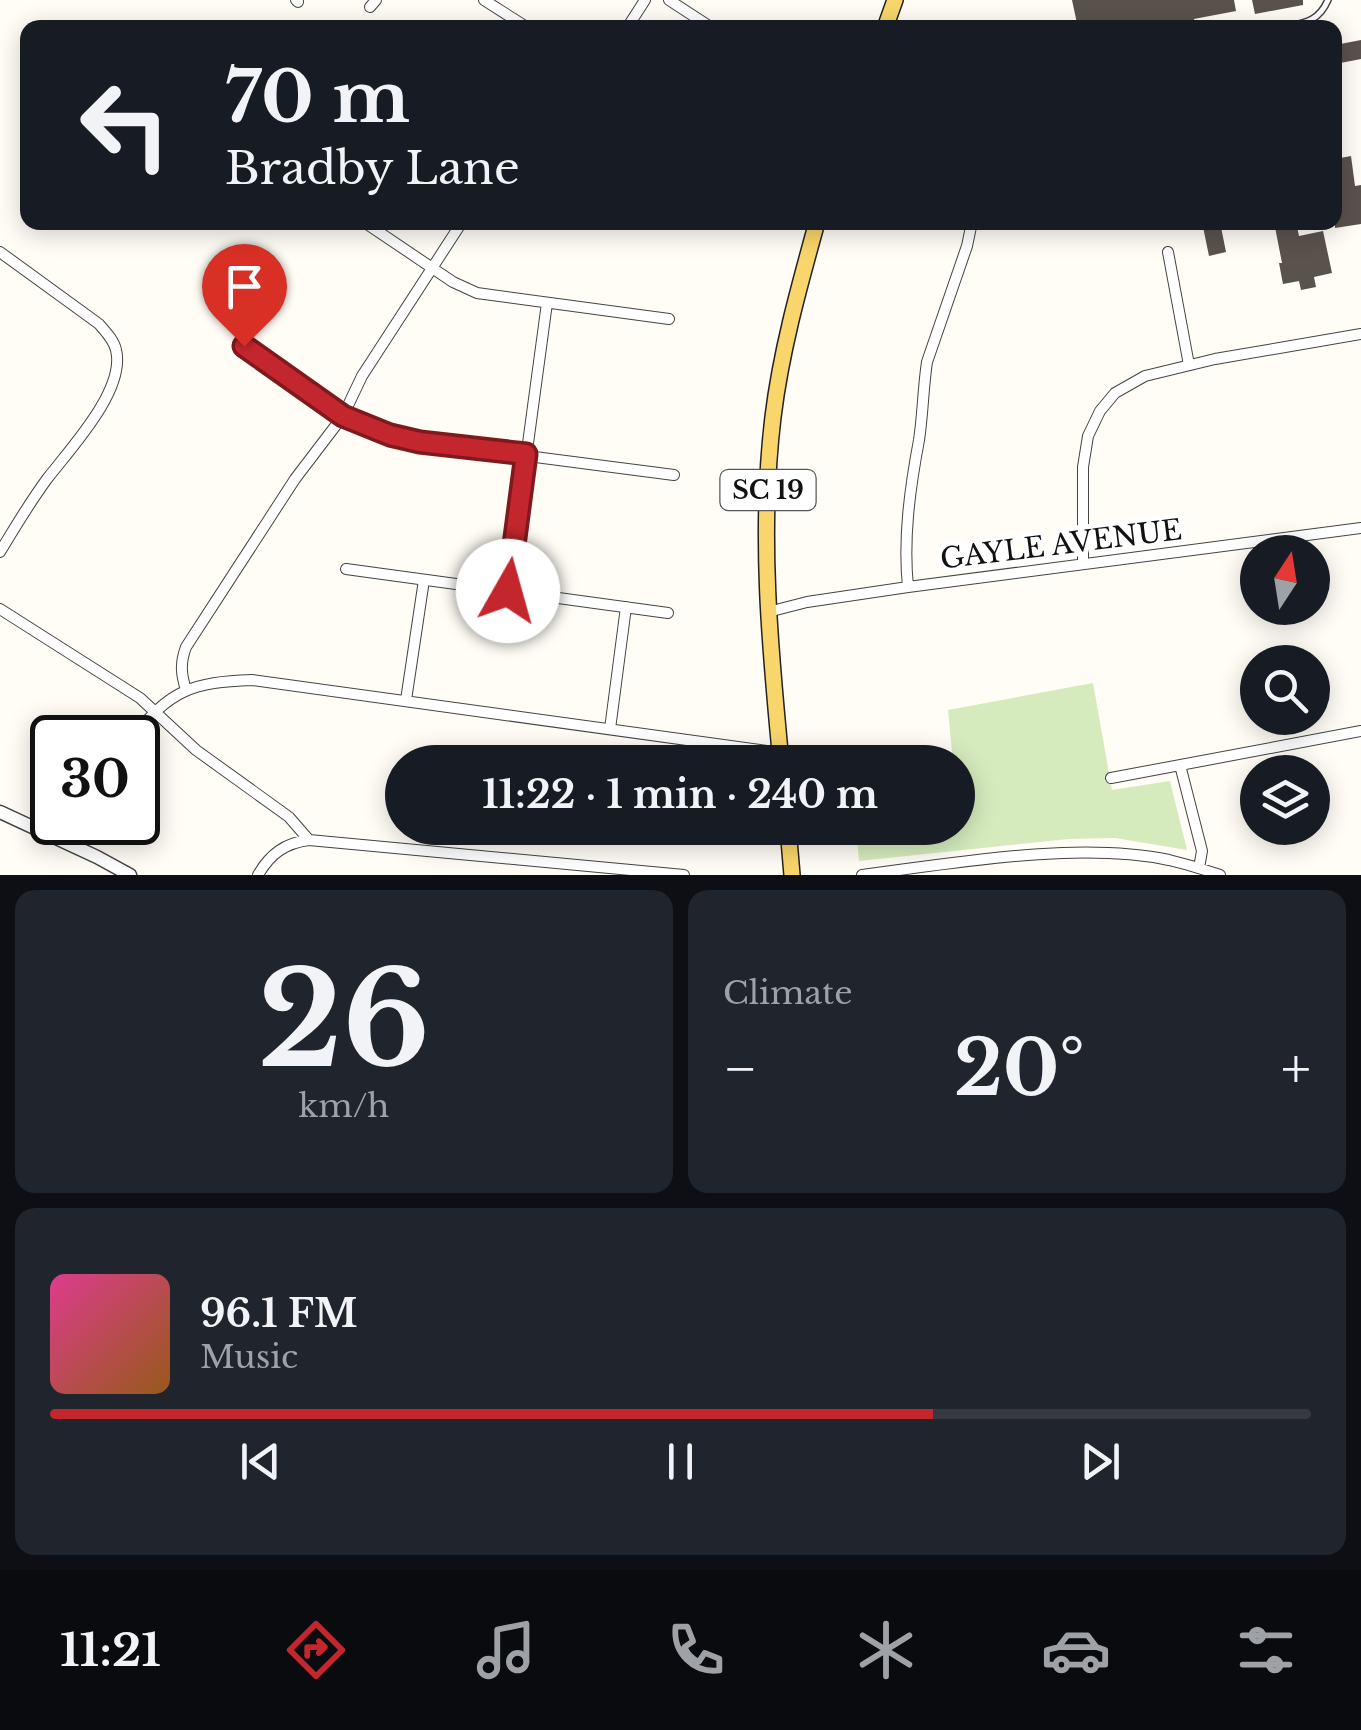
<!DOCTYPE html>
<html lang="en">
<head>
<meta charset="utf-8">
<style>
	body { margin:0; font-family:"Libre Baskerville",serif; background:#20242c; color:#f1f3f6; height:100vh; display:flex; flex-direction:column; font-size:38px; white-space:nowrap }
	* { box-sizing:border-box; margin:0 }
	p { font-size:32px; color:#9ea1a6 }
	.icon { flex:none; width:55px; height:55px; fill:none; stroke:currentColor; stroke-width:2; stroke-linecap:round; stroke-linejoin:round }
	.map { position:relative; height:875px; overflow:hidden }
	.side { display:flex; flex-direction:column; gap:15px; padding:15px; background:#0d0f14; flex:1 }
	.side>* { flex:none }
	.banner { position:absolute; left:20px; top:20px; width:1322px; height:210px; border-radius:20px; box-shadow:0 5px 25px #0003; background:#171b24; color:#f1f3f6; overflow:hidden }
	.needle { width:65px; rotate:12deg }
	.controls { position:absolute; left:1240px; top:535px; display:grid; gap:20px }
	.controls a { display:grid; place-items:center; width:90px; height:90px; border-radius:50%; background:#171b24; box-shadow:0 5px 25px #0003; font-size:50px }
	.speed { position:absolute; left:30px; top:715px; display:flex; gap:20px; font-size:50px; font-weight:700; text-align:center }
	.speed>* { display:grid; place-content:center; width:130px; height:130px; border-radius:50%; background:#171b24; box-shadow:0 5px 25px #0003; line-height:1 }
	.speed .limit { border:5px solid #111; border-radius:15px; background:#fff; color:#111 }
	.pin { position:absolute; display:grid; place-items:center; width:85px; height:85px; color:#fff; margin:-102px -42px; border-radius:50% 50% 50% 0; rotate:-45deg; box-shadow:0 0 10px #0007 }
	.pin .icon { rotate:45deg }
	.me { position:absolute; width:110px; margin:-55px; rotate:7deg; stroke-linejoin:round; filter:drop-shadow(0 0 8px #0008) }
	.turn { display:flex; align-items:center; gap:35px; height:210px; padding:0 40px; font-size:45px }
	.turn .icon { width:130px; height:130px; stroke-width:2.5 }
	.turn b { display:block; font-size:70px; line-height:85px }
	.big { font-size:75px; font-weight:700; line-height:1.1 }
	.side .tile { flex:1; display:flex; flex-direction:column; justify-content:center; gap:15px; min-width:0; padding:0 35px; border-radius:20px; background:#20242c }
	.side .dial { align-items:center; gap:0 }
	.dial b { font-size:130px; line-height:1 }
	.song { display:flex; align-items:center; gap:30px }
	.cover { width:120px; height:120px; border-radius:15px; background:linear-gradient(135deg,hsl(330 70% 55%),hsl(30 70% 35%)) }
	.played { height:10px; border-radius:5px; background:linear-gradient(90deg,#c4262e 70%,#363941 70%) }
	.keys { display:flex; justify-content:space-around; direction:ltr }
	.heat { display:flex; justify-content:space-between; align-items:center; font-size:55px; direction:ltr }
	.side .tiles { flex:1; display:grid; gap:15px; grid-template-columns:1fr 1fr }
	.tile:last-child { grid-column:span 2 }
	.trip { position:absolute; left:385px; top:745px; width:590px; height:100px; border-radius:50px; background:#171b24; box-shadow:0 5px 25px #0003; font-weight:700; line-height:100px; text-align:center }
	.menu { display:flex; height:160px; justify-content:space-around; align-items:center; background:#090b0e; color:#9ea1a6 }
	.menu .icon { width:70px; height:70px }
	.menu .selected { color:#c4262e }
	.menu b { font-size:45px; color:#f1f3f6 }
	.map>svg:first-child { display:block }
</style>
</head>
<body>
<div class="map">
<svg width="1361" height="875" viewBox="0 0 1361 875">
	<rect width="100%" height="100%" fill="#fffdf5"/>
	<path fill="#d5ebbd" d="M1093 683 1112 790 1170 781 1187 850 1115 838 1068 839 859 861 856 828H958V762H953L948 710Z"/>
	<path fill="#5a524d" d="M1072 0H1234L1236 11 1194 19 1196 28H1078Z
		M1252 0H1303V5L1255 14Z
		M1361 40V59L1335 64V45Z
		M1351 156 1355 186 1361 185V224L1335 228V159Z
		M1202 222H1220L1226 252 1209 256Z
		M1274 222H1296L1299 236 1323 231 1332 273 1314 277 1316 287 1301 290 1299 281 1283 284 1279 263H1282Z"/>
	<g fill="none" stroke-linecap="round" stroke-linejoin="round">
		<defs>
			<path id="service" d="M1281 28C1303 23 1318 23 1328 0"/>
			<path id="minor" d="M296 0 298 2
				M484 0 528 28
				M669 0 712 28
				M370 7 376 0
				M627 28 645 0
				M364 222 453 282 477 293 669 319
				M0 252 99 324C105 331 114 340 116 350 126 390 70 449 47 479 30 502 15 527 0 552
				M1168 252 1189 365
				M244 346C300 385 350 431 419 442L674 475
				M1083 563V467L1088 436 1100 411 1115 393 1145 376 1215 359 1361 334
				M346 569 668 613
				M908 587C903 538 910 488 919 440 923 414 923 388 927 362L967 246 972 222
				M508 591 547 303
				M0 609 140 698 196 750 289 817 309 840
				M768 612 807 602 908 587 1361 528
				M186 690C181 674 180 663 186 647L295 479 343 416 362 376 462 222
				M406 700 424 580
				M610 729 626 607
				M133 738C168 690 194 682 252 680L781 753
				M1180 765 1202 851 1199 868
				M1111 778 1361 731
				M71 844 81 822
				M258 875C270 854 285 843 309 840L684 875
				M862 875C955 863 1077 841 1169 860 1186 864 1203 869 1220 875"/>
			<path id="tertiary" d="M0 812 97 857 130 875"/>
			<path id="primary" d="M885 28 895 0
				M781 762C770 648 759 533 773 417 781 351 799 287 817 222
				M788 828 792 875"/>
		</defs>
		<use href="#service" stroke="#444" stroke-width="8"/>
		<use href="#minor" stroke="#444" stroke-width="12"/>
		<use href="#tertiary" stroke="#444" stroke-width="15"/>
		<use href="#primary" stroke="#222" stroke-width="18"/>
		<use href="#service" stroke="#fff" stroke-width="5"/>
		<use href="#minor" stroke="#fff" stroke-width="10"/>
		<use href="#tertiary" stroke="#fff" stroke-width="12"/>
		<use href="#primary" stroke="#f9d66b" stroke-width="15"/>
	</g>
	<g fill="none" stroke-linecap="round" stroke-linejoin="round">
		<defs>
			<path id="route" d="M244 346 343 416 390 435 420 442 526 454 508 591"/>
		</defs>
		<use href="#route" stroke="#7f191e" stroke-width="25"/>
		<use href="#route" stroke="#c4262e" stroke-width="18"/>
	</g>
	<g text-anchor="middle" stroke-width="10" stroke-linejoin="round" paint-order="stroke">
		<rect fill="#fff" stroke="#585858" stroke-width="2.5" x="720.5" y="470" width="95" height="40" rx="8"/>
		<g font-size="25" font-weight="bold" fill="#111">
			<text x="768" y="499">SC 19</text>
		</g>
		<g font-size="28" fill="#111" stroke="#fff">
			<text transform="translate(1061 544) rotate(-7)" y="10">GAYLE AVENUE</text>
		</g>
	</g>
</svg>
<div class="controls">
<a><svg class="needle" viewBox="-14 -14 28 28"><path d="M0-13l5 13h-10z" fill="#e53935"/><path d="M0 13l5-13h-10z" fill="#9ea1a6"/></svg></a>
<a><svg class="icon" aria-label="search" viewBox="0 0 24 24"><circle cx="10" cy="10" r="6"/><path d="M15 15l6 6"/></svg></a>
<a><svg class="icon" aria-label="layers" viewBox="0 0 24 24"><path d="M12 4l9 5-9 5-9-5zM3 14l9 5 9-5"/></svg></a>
</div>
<div class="speed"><div class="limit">30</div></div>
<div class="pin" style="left:244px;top:346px;background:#d93025"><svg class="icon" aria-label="arrive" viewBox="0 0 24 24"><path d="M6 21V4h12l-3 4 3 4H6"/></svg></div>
<svg class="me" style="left:508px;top:591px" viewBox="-20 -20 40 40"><circle r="19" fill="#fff"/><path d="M0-13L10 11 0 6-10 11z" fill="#c4262e"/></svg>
<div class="trip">11:22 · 1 min · 240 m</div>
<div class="banner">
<div class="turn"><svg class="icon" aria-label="left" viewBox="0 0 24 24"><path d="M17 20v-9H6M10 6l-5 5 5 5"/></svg><div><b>70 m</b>Bradby Lane</div></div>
</div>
</div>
<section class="side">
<div class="tiles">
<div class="tile dial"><b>26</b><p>km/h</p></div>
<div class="tile"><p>Climate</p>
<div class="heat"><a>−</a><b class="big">20°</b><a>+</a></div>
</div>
<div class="tile">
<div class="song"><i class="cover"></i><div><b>96.1 FM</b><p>Music</p></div></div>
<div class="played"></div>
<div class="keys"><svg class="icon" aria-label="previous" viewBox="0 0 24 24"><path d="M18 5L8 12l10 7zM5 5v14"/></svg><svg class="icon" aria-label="pause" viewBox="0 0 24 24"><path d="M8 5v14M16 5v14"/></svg><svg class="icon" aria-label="next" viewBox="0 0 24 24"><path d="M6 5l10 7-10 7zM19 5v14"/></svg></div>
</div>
</div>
</section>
<nav class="menu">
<b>11:21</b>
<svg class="icon selected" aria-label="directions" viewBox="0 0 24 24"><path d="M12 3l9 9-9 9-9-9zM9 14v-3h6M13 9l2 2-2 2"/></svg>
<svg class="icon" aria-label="music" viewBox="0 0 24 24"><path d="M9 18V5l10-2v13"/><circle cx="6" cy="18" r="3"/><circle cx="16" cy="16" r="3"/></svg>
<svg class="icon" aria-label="phone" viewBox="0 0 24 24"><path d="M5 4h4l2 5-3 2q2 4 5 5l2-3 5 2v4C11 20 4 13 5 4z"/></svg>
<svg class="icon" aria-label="climate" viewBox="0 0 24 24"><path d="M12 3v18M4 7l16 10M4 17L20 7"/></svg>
<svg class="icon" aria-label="car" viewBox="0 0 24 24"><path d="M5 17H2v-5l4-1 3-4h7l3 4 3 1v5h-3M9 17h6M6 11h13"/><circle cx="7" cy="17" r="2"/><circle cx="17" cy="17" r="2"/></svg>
<svg class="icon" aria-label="filters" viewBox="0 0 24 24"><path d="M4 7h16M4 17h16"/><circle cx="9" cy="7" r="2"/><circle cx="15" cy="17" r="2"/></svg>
</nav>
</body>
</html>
